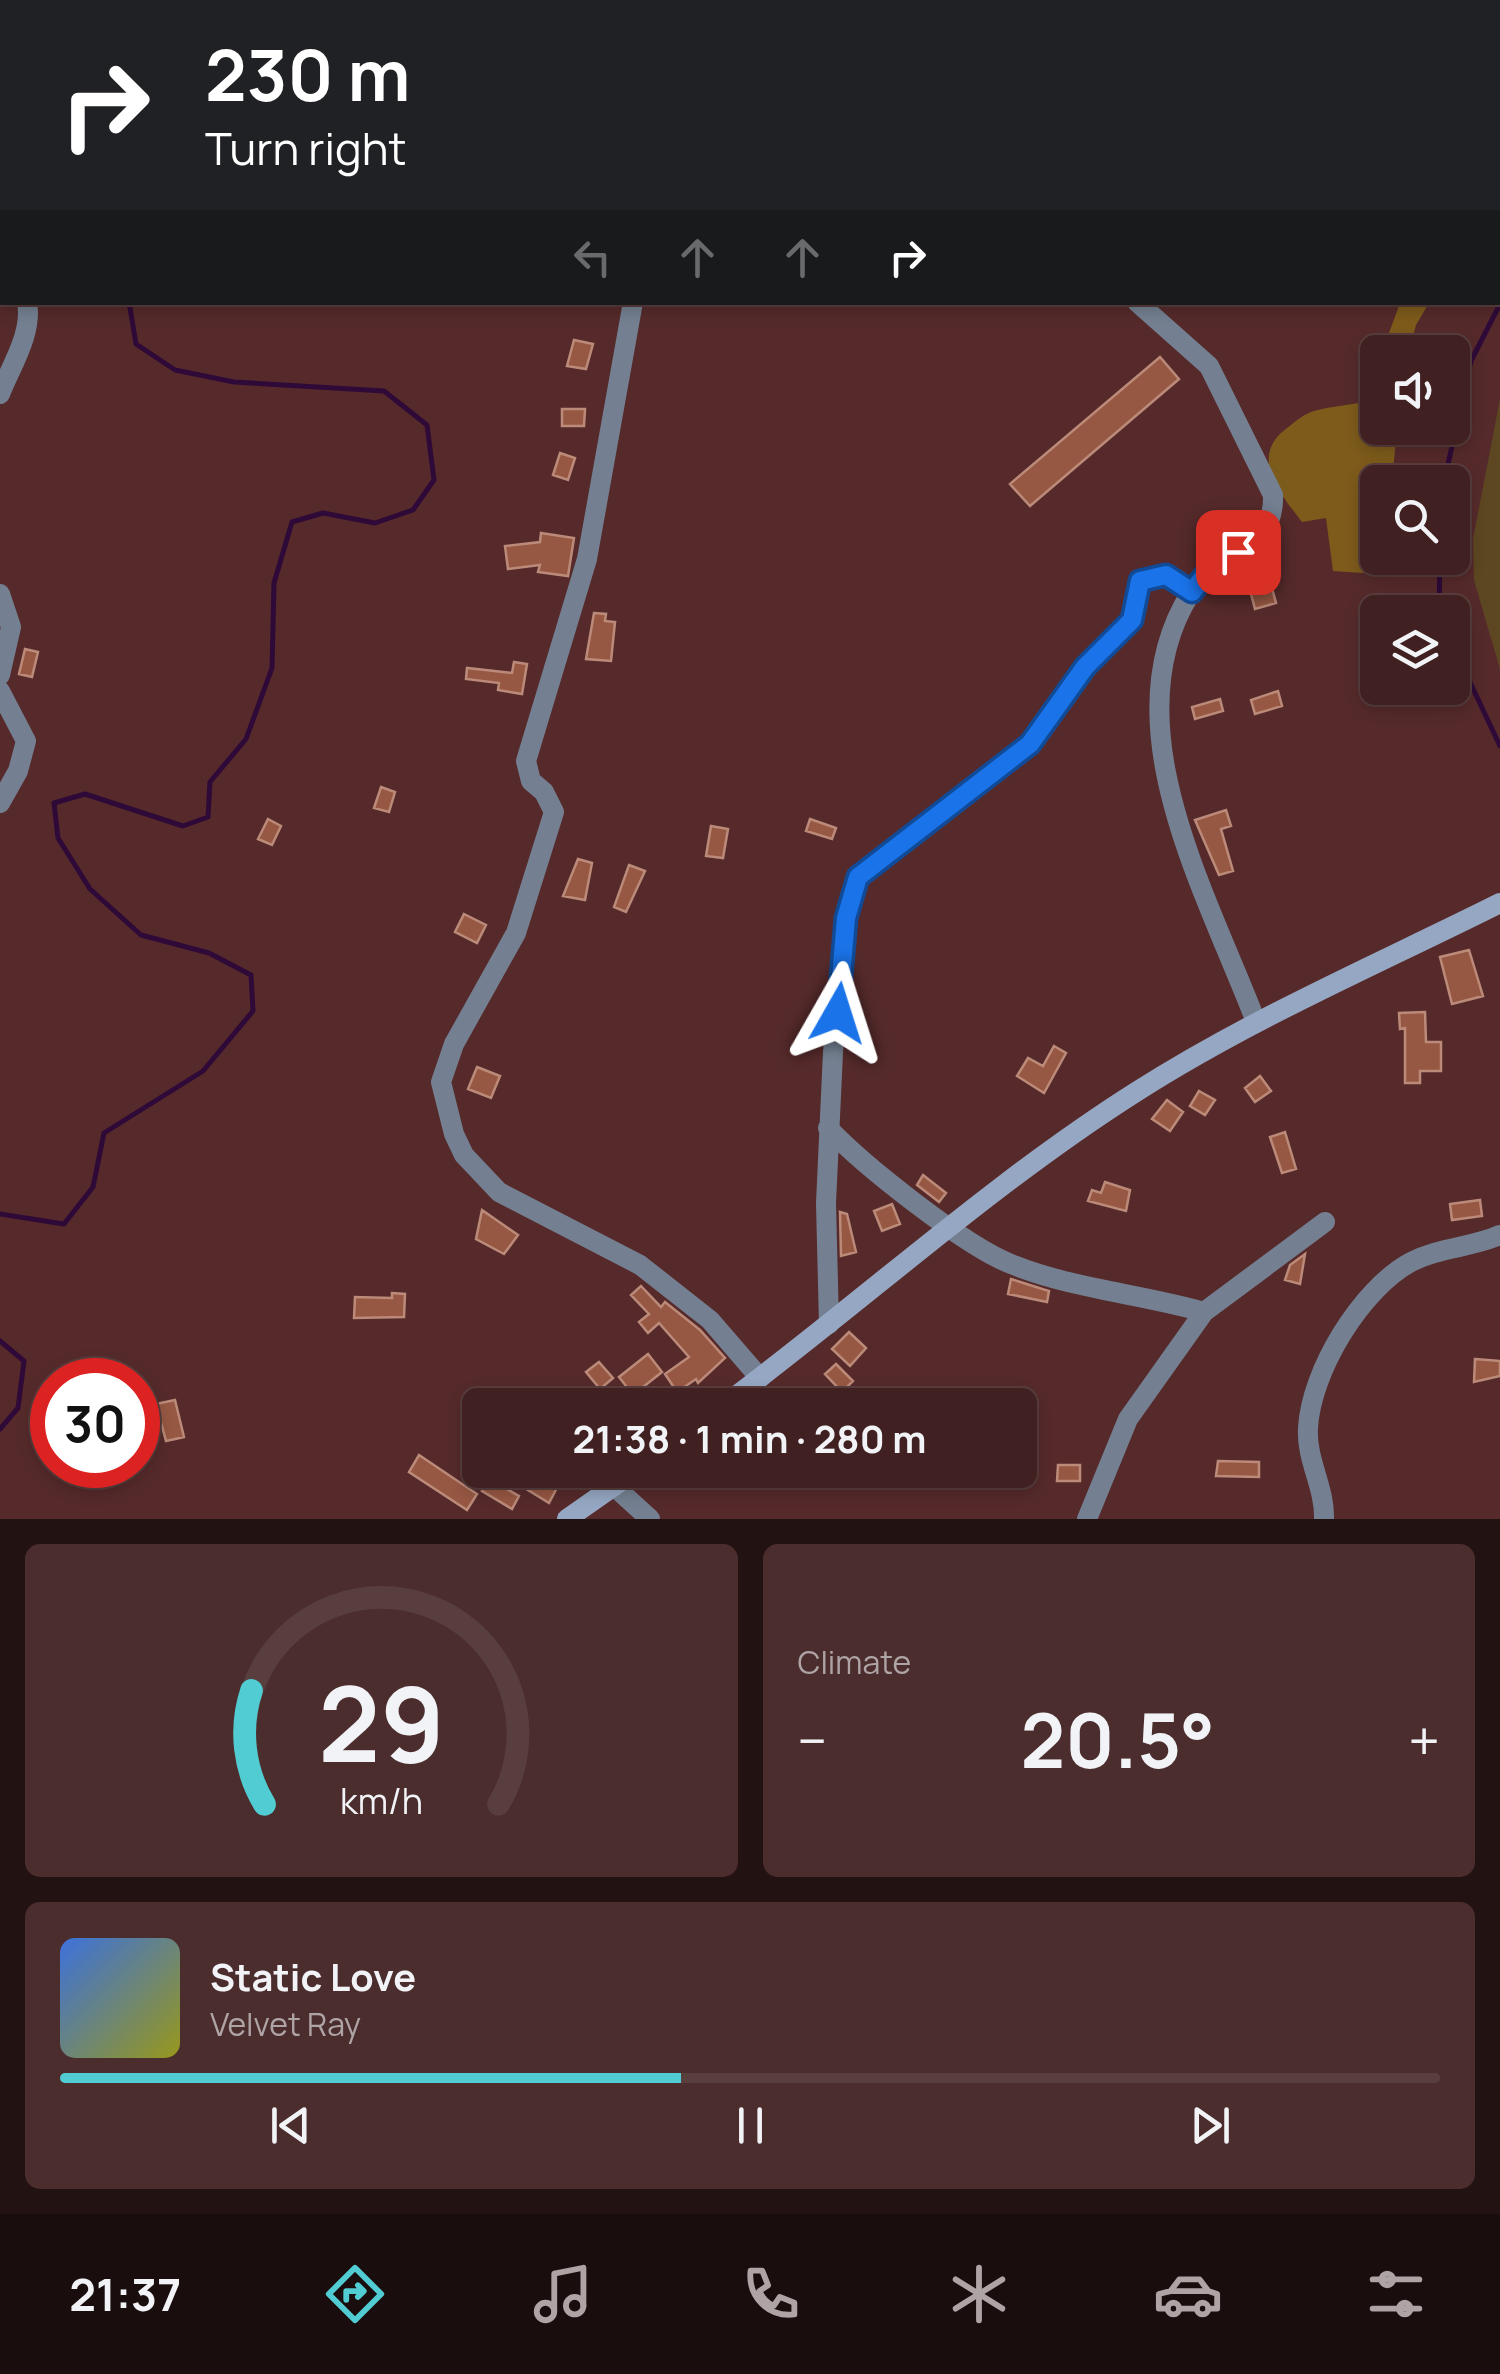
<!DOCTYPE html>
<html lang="en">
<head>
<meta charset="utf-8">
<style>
	body { margin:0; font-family:Manrope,sans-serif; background:#4b2d2d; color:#f1f3f6; height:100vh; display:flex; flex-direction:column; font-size:38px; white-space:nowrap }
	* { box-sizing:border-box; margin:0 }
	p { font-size:32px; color:#aea3a5 }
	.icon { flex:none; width:55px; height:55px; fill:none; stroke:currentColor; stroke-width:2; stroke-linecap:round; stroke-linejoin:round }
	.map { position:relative; height:1519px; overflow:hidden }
	.drawer { display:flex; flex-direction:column; gap:25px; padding:25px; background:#231212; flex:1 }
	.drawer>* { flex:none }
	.top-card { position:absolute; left:0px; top:0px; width:1500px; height:305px; box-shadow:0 5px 15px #0003,0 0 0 2px #593e3e; background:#202124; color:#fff; overflow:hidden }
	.controls { position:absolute; left:1360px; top:335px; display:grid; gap:20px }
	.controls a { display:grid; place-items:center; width:110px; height:110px; border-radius:15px; background:#402020; box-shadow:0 5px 15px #0003,0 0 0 2px #593e3e; font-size:50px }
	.speed { position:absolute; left:30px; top:1358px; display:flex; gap:20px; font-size:50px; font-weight:700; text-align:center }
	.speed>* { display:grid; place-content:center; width:130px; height:130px; border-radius:50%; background:#402020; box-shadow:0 5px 15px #0003,0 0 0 2px #593e3e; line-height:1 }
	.speed .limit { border:15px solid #d22; background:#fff; color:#111 }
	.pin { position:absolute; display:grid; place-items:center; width:85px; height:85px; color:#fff; margin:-42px; border-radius:20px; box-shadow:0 5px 15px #0006 }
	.me { position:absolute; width:110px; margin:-55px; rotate:6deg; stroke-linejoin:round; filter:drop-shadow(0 0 8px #0008) }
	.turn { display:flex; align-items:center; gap:35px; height:210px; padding:0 40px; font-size:45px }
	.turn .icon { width:130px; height:130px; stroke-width:2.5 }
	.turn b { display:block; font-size:70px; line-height:85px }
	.lanes { display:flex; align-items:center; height:95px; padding:0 40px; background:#0003; justify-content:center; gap:50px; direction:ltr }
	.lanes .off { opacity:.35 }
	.big { font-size:75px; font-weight:700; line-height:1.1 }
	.drawer .widget { flex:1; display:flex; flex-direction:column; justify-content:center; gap:15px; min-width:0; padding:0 35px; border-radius:15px; background:#4b2d2d }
	.drawer .dial { align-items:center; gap:0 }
	.dial svg { height:260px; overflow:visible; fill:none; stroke:#593e3e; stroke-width:7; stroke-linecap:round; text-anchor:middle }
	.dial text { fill:#f1f3f6; stroke:none }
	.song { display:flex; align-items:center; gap:30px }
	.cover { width:120px; height:120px; border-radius:15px; background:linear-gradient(135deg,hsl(220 70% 55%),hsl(60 70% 35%)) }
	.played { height:10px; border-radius:5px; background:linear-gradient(90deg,#51ccd2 45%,#593e3e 45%) }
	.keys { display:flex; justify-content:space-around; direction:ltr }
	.heat { display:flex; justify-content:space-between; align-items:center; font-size:55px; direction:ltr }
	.drawer .tiles { flex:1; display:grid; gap:25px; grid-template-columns:1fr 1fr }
	.widget:last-child { grid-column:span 2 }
	.trip { position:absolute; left:462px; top:1388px; width:575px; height:100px; border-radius:15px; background:#402020; box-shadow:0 5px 15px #0003,0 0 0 2px #593e3e; font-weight:700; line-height:100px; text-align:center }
	.tab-bar { display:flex; height:160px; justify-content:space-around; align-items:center; background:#1a0d0d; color:#aea3a5 }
	.tab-bar .icon { width:70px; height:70px }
	.tab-bar .selected { color:#51ccd2 }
	.tab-bar b { font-size:45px; color:#f1f3f6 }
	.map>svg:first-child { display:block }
</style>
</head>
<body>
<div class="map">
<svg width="1500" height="1519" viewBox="0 0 1500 1519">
	<rect width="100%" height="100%" fill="#562a2b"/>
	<path fill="#5d4722" d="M1500 399V669L1474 580 1473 539Z"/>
	<path fill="#7d5b1b" d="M1400 303H1429L1416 325 1409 352H1382Z
		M1377 399 1378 428H1397L1392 482H1378V558L1393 560 1363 573 1333 571 1326 518 1302 522C1280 493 1248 457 1287 428 1296 421 1304 414 1314 411 1335 405 1357 405 1377 399Z"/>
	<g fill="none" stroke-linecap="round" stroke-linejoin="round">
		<path stroke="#2f0a38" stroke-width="5" d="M227 2 230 0
			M1444 482 1471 361 1500 304
			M1439 612 1440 558
			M1452 644 1500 746
			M0 1214 64 1224 93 1187 104 1133 203 1071 253 1011 251 975 209 953 141 935 90 889 58 838 54 803 85 794 183 826 208 817 210 782 246 739 272 668 274 583 292 522 323 513 375 523 413 510 434 480 427 425 384 391 234 382 175 370 136 344 129 302
			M0 1341 24 1361 18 1408 0 1429"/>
	</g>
	<path fill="#975843" stroke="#bb8a79" stroke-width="2.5" d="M574 340 593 344 586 369 567 366Z
		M1160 357 1179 379 1030 506 1010 484Z
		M562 409H585L584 426H562Z
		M560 453 575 458 568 480 553 475Z
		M541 533 574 538 568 576 538 572 540 565 508 569 505 546 540 542Z
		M1272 588 1276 603 1255 609 1251 594Z
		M594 613 606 614 605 621 615 622 611 661 586 659Z
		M25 649 38 652 32 677 19 674Z
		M514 662 527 664 522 694 498 690 499 683 466 679 467 668 512 673Z
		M1278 691 1282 706 1255 714 1251 700Z
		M1220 699 1223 711 1195 719 1192 707Z
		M381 787 395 792 389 812 374 808Z
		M1226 810 1231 826 1221 829 1233 871 1219 875 1195 820Z
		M268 819 281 826 272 845 258 839Z
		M810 819 836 828 832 839 806 831Z
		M711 826 728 829 723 858 706 856Z
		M578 859 592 863 585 900 563 896Z
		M629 865 645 871 626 912 614 907Z
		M464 914 486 925 477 943 455 932Z
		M1469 950 1483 996 1452 1004 1440 957Z
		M1425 1012 1426 1042H1441V1071H1420V1083H1405V1028L1400 1029 1399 1013Z
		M1054 1046 1066 1053 1044 1093 1017 1076 1028 1058 1043 1066Z
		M477 1067 500 1076 491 1098 468 1089Z
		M1260 1076 1271 1091 1255 1102 1245 1088Z
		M1199 1091 1215 1100 1205 1115 1190 1106Z
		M1167 1100 1183 1112 1170 1131 1152 1119Z
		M1285 1132 1296 1169 1282 1173 1270 1137Z
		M923 1175 946 1193 939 1202 917 1185Z
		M1105 1182 1130 1190 1126 1211 1088 1201 1092 1190 1101 1193Z
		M1480 1200 1482 1216 1452 1220 1450 1204Z
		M892 1204 900 1224 882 1231 874 1211Z
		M482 1210 518 1235 504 1254 476 1239Z
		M840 1212 847 1214 856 1252 841 1256Z
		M1305 1254 1300 1284 1285 1280 1290 1265Z
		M1011 1279 1049 1291 1047 1302 1008 1294Z
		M641 1286 661 1307 665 1302 700 1330 725 1358 698 1383 696 1379 677 1392 665 1374 689 1357 659 1323 648 1333 639 1322 649 1314 631 1295Z
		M392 1293 405 1294 404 1317 354 1318 355 1297 392 1298Z
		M849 1332 866 1348 850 1366 832 1349Z
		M648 1354 662 1372 633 1395 619 1377Z
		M1475 1359 1500 1361V1376L1474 1382Z
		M599 1362 613 1378 600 1389 586 1372Z
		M836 1364 853 1381 842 1392 825 1374Z
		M175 1400 184 1437 166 1441 156 1404Z
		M419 1455 477 1494 467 1510 409 1472Z
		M1218 1461 1259 1462V1477L1216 1476Z
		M1058 1465H1080V1481H1057Z
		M522 1470H540L561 1480 549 1503 515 1482Z
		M489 1479 519 1496 512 1509 482 1491Z"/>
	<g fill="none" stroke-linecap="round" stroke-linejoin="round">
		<path stroke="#748091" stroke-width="20" d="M1109 0V2
			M684 2V0
			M0 173 2 181
			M633 302 587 559 526 761 531 781 544 792 554 812 516 933 454 1044 441 1082 454 1134 464 1155 499 1192 640 1265 710 1320 760 1378
			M1137 302 1209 366 1273 495C1275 554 1218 550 1190 594 1109 724 1208 895 1256 1022
			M0 394C11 366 33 333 27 302
			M0 594 11 627 0 675
			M0 691 26 741 18 771 0 803
			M828 1128C864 1166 965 1246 1011 1264 1073 1289 1141 1294 1204 1312
			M829 1324 826 1203 833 1052 846 918 858 877 1030 743 1085 667 1132 619 1140 581 1166 575 1191 592
			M615 1487 650 1519
			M1087 1519 1128 1419 1204 1312 1325 1222
			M1324 1519C1325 1487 1306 1460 1308 1428 1311 1371 1361 1289 1411 1262 1440 1247 1471 1248 1500 1235"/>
		<path stroke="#95a7c2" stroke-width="20" d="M724 1405C862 1302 991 1184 1136 1092 1252 1018 1378 964 1500 903
			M567 1519 637 1470"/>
	</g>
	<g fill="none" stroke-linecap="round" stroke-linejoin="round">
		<defs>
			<path id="route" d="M838 1013 846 918 858 877 1030 744 1085 667 1132 620 1140 581 1166 575 1192 592 1209 570 1238 552"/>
		</defs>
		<use href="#route" stroke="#114b97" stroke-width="25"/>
		<use href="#route" stroke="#1a73e8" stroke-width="18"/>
	</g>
</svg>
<div class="controls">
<a><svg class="icon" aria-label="sound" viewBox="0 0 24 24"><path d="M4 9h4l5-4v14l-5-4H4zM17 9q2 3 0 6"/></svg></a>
<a><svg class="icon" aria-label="search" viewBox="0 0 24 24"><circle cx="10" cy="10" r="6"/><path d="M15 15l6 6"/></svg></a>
<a><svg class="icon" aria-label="layers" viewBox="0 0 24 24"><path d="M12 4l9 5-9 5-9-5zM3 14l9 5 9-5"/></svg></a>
</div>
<div class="speed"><div class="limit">30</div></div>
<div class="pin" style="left:1238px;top:552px;background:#d93025"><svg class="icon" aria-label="arrive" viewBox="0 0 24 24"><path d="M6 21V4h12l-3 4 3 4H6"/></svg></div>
<svg class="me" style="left:838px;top:1013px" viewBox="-20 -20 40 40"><path d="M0-17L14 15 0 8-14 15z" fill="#1a73e8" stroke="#fff" stroke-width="4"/></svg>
<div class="trip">21:38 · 1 min · 280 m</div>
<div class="top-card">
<div class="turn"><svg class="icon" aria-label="right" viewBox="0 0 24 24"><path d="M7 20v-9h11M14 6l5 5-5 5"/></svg><div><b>230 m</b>Turn right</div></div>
<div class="lanes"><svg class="icon off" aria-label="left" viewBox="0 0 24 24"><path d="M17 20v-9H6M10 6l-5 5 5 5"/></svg><svg class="icon off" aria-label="ahead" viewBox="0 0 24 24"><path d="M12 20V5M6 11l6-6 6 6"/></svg><svg class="icon off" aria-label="ahead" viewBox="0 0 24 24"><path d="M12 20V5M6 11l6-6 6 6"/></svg><svg class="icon" aria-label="right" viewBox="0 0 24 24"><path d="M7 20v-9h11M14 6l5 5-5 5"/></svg></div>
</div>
</div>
<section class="drawer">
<div class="tiles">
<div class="widget dial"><svg viewBox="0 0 100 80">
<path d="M14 69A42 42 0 1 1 86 69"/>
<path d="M14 69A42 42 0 0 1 10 34" stroke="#51ccd2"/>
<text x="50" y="56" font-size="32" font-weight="700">29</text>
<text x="50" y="72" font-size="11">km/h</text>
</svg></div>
<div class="widget"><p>Climate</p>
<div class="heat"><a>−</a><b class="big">20.5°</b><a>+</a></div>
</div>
<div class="widget">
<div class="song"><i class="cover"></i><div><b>Static Love</b><p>Velvet Ray</p></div></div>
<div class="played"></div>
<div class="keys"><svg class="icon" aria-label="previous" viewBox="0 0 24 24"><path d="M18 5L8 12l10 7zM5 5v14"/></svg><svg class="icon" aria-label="pause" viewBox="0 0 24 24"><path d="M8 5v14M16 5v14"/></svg><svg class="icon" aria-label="next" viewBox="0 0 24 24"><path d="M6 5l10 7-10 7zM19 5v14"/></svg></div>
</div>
</div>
</section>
<nav class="tab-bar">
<b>21:37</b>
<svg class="icon selected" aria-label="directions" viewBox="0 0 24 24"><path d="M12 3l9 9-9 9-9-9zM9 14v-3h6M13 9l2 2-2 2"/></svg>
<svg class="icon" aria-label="music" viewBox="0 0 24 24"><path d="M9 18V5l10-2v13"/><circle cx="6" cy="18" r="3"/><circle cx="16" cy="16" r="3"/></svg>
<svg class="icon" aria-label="phone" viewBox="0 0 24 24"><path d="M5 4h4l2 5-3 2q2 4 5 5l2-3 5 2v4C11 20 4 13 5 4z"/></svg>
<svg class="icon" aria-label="climate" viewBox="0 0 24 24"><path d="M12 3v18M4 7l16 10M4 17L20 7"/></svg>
<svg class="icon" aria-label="car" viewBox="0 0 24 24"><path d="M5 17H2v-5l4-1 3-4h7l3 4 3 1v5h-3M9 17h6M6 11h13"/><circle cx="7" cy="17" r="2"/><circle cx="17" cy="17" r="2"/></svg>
<svg class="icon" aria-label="filters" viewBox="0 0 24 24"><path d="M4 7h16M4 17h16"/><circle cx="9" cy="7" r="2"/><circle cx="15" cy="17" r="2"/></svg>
</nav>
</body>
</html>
